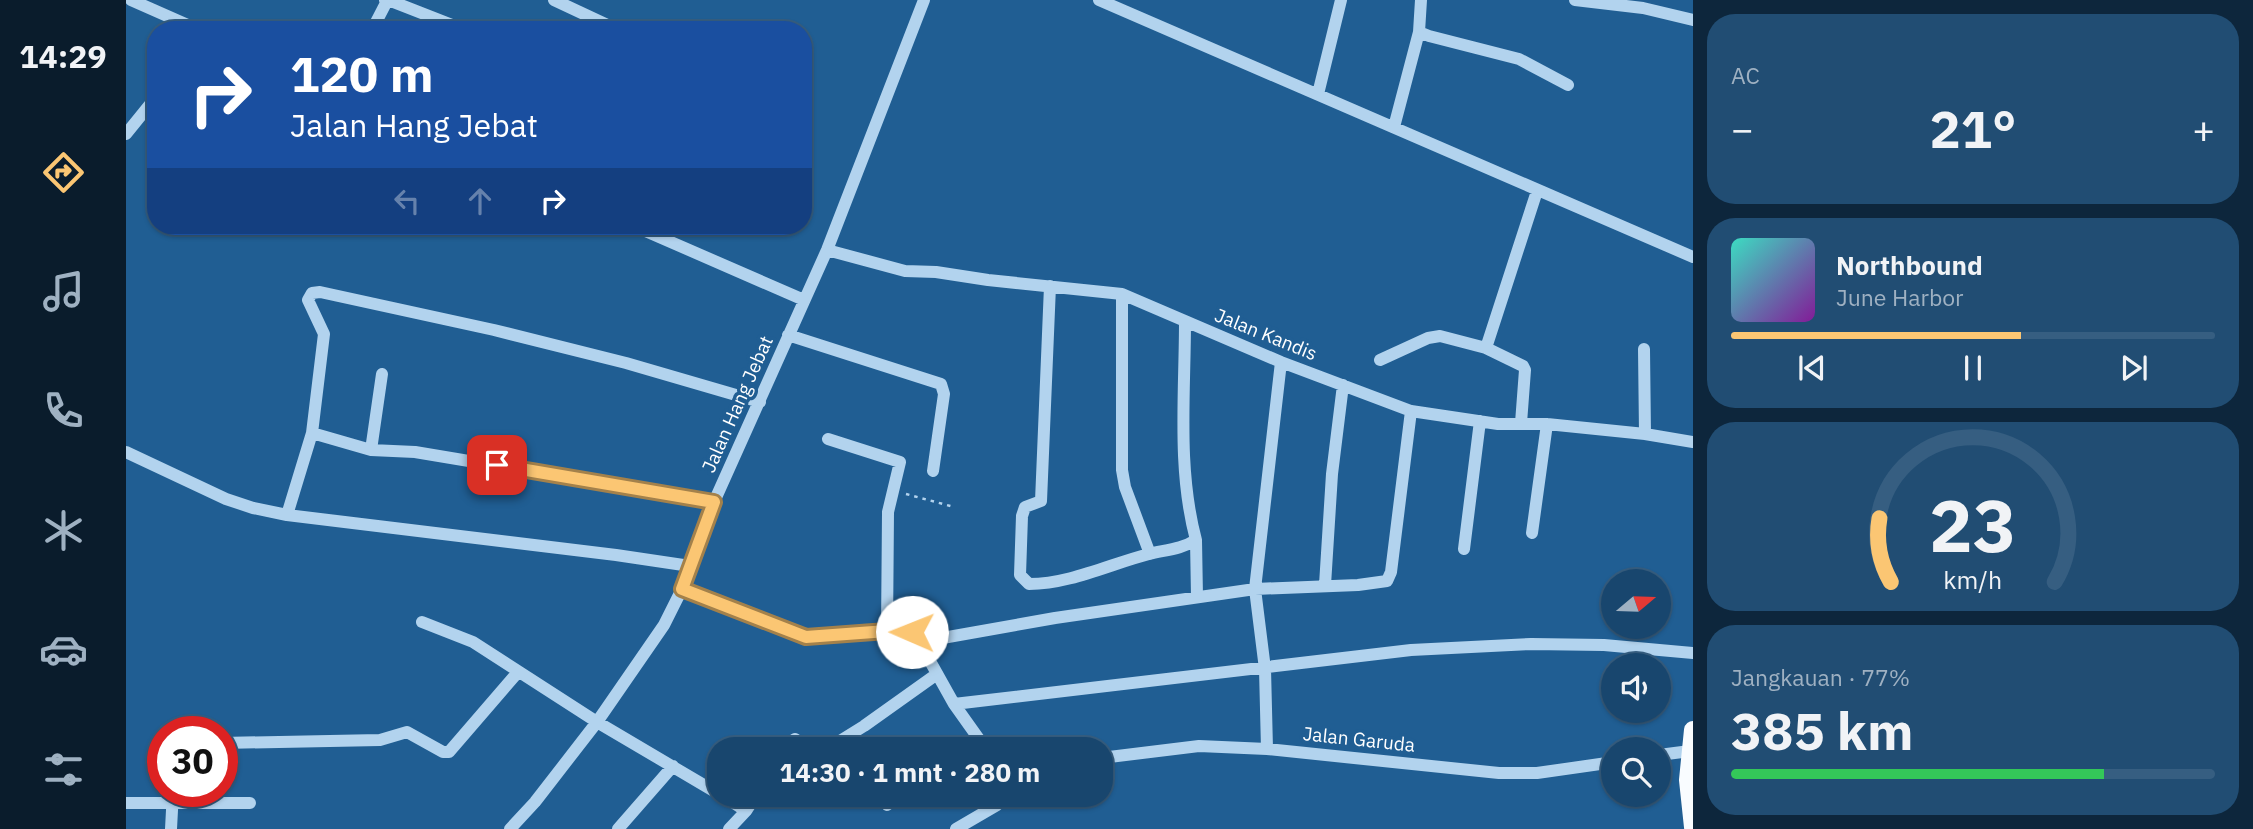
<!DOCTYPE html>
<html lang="id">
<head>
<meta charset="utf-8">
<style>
	body { margin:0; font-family:"IBM Plex Sans",sans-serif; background:#214d73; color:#f1f3f6; height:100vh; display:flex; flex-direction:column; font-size:26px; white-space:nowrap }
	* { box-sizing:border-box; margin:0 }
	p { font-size:23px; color:#9fb1c2 }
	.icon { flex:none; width:38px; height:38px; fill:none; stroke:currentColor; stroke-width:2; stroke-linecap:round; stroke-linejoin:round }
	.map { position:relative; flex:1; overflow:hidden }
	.panel { display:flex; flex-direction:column; gap:14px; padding:14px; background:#0d263c; width:560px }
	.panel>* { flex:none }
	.banner { position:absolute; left:21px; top:21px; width:665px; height:214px; border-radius:28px; box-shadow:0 2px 5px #0004,0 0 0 2px #365e81; background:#1a4fa0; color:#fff; overflow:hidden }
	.needle { width:46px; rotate:71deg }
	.controls { position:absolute; left:1475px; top:569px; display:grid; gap:14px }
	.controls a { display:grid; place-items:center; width:70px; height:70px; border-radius:50%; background:#18466e; box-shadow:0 2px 5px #0004,0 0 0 2px #365e81; font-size:35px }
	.speed { position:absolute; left:21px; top:716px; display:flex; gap:14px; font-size:35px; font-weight:700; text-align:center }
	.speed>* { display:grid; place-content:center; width:91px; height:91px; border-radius:50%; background:#18466e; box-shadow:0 2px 5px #0004,0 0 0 2px #365e81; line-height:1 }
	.speed .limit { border:10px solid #d22; background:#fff; color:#111 }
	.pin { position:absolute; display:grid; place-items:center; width:60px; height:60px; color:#fff; margin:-30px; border-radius:14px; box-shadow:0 4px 10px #0006 }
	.me { position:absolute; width:77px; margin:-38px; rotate:271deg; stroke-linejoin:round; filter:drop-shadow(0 0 5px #0008) }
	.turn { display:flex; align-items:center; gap:24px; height:147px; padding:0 28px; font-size:32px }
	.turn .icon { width:91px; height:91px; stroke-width:2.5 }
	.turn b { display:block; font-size:49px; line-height:60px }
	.lanes { display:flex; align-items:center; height:66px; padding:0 28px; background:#0003; justify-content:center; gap:35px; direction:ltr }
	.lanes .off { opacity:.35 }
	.big { font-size:52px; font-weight:700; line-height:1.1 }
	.panel .card { flex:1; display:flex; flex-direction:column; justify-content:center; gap:10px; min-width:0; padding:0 24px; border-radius:28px; background:#214d73 }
	.panel .dial { align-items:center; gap:0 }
	.dial svg { height:182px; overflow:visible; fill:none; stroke:#365e81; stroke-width:7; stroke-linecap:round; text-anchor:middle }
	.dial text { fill:#f1f3f6; stroke:none }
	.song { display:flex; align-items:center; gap:21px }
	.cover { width:84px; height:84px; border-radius:10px; background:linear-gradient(135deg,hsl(170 70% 55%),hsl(290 70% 35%)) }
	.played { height:7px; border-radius:4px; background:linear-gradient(90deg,#fbc673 60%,#365e81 60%) }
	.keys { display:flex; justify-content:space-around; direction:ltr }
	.heat { display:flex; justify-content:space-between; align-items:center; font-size:38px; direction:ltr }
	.charge { height:10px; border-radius:5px; background:linear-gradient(90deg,#34c759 77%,#365e81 0) }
	.trip { position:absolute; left:581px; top:737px; width:406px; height:70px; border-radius:28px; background:#18466e; box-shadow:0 2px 5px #0004,0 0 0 2px #365e81; font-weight:700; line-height:70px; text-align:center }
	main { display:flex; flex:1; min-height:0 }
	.tab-bar { display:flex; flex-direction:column; width:126px; justify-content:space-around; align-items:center; background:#0a1c2c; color:#9fb1c2 }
	.tab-bar .icon { width:49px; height:49px }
	.tab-bar .current { color:#fbc673 }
	.tab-bar b { font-size:32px; color:#f1f3f6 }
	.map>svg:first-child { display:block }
</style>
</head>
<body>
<main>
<nav class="tab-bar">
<b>14:29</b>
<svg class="icon current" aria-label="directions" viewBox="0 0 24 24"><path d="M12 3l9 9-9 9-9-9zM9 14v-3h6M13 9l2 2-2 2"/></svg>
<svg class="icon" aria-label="music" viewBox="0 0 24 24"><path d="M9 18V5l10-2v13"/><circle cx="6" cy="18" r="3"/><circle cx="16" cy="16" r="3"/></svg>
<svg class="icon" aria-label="phone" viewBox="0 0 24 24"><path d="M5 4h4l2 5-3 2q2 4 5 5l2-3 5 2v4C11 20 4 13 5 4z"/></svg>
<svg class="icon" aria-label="climate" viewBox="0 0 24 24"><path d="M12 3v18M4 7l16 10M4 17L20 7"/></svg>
<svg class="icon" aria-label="car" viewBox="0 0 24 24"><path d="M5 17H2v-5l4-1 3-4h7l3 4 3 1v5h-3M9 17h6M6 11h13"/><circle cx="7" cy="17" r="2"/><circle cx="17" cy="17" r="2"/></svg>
<svg class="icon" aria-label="filters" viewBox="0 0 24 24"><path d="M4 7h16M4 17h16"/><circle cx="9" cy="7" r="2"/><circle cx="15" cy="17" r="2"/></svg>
</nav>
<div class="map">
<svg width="1567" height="829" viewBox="0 0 1567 829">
	<rect width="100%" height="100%" fill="#205e93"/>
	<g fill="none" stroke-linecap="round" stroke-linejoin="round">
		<path stroke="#b2d3ee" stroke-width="2.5" stroke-dasharray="3.5 5" stroke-linecap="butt" d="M780 494 828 507"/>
		<path stroke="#b2d3ee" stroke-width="12" d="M5 0 73 30
			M262 0 339 30
			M428 0 492 30
			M973 0 1567 257
			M1295 0 1293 32 1303 36 1393 59 1442 85
			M1449 0 1517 8 1567 20
			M246 30 261 1 259 0
			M1192 94 1215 0
			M1268 127 1293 32
			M0 134 30 97
			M508 226 678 300
			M701 250 779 271 810 272 862 280 996 294 1155 362 1285 411 1372 424H1421L1519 434 1567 442
			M924 286 915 501 899 507 896 516 894 575 903 584C944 584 984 564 1023 554 1039 550 1056 549 1070 540 1051 469 1059 394 1059 321
			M996 294V470L999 487 1024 554
			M662 335 815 384 818 394 807 471
			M1518 349 1519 434
			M1254 360 1302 338 1314 336 1360 348
			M1395 423 1399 370 1397 366 1360 348 1411 191
			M702 439 774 462 762 512 761 631
			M245 450 256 374
			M0 452 100 499 127 508 161 515 490 555 564 566
			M588 502 289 452 245 450 186 433 198 334 182 300 186 293 194 292 368 330 500 363 634 402
			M161 515 186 433
			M1406 533 1421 424
			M1070 540 1071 597
			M1338 549 1354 421
			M1199 585 1206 474 1217 385
			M556 589 680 637 761 631 786 632 790 636 828 704 860 749
			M296 622 347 642 471 722 593 794
			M794 642 929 618 1129 589 1232 585 1261 581 1265 572 1285 411
			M828 704 1285 650 1405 644 1478 645 1567 653
			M96 743 254 740 281 732 317 752H323L392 672
			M659 749 663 743 669 739 684 749
			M701 749 738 726 811 674
			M1141 749 1139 669 1129 589 1155 362
			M1533 755 1564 751
			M975 758 1073 746 1141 749 1373 773H1411L1488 762
			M594 794 620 811 603 829
			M0 803H124
			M761 805 776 794
			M620 811 631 794
			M45 829 47 791
			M384 829 409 802 471 722 538 625 556 589 588 502 701 250 798 0
			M492 829 547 766
			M830 829 871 805 881 794"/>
		<path stroke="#f9fcff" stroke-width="18" d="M1567 730 1562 780 1567 827"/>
	</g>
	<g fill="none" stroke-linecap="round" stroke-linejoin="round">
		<defs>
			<path id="route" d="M371 465 588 502 556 589 680 637 761 631 786 632"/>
		</defs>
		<use href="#route" stroke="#a3814b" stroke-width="18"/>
		<use href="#route" stroke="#fbc673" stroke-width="12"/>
	</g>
	<g text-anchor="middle" stroke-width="7" stroke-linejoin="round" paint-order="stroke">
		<g font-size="19" fill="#fff" stroke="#205e93">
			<text transform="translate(1140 334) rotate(22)" y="7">Jalan Kandis</text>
			<text transform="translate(611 404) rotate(-66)" y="7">Jalan Hang Jebat</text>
			<text transform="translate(1233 739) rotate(6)" y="7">Jalan Garuda</text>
		</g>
	</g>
</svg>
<div class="controls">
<a><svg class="needle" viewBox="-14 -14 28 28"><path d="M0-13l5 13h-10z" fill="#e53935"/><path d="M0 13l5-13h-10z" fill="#9fb1c2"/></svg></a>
<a><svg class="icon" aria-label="sound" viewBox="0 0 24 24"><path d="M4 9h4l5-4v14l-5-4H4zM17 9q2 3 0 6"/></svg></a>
<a><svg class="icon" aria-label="search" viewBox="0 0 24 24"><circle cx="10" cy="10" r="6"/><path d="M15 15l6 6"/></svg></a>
</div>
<div class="speed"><div class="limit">30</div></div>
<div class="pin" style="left:371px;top:465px;background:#d93025"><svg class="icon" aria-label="arrive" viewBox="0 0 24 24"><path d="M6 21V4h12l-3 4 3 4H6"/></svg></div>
<svg class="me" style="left:786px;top:632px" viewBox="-20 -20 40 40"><circle r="19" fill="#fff"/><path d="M0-13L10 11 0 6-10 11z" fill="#fbc673"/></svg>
<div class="trip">14:30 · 1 mnt · 280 m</div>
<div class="banner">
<div class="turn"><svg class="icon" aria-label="right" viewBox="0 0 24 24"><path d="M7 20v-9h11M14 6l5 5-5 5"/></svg><div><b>120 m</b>Jalan Hang Jebat</div></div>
<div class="lanes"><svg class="icon off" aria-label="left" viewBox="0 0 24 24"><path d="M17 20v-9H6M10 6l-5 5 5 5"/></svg><svg class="icon off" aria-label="ahead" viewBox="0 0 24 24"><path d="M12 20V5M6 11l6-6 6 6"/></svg><svg class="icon" aria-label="right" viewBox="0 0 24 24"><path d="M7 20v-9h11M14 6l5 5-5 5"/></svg></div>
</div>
</div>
<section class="panel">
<div class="card"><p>AC</p>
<div class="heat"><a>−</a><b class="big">21°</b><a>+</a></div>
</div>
<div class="card">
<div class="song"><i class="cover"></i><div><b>Northbound</b><p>June Harbor</p></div></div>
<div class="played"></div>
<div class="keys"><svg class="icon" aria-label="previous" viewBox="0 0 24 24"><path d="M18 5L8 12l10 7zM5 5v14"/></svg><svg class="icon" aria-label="pause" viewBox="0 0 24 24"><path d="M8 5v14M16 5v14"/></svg><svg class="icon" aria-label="next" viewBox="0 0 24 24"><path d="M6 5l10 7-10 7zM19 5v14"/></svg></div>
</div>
<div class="card dial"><svg viewBox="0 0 100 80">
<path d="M14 69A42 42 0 1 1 86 69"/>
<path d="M14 69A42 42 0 0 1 9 41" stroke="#fbc673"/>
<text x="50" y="56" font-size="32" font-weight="700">23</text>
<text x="50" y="72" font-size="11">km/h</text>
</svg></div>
<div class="card"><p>Jangkauan · 77%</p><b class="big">385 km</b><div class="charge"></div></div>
</section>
</main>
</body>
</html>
